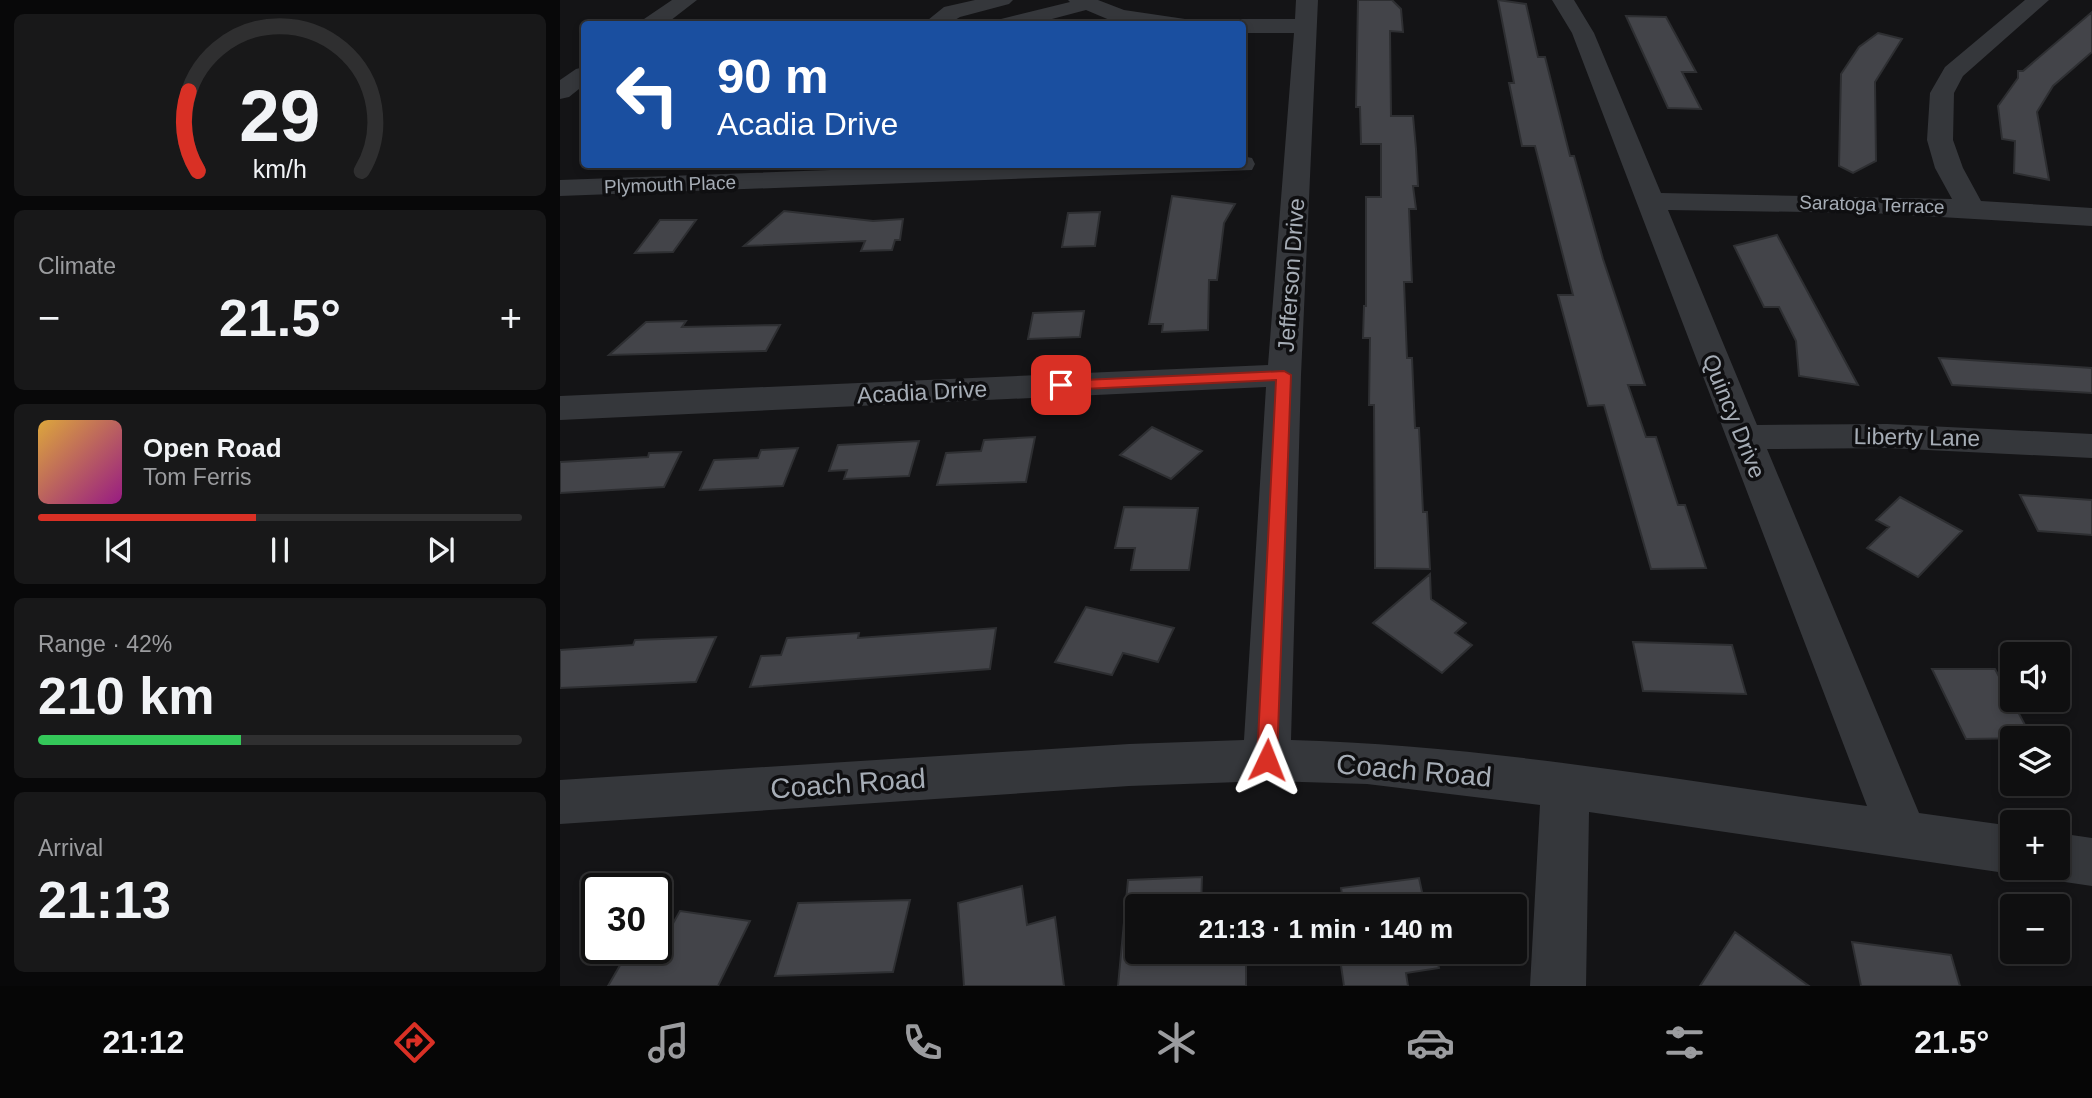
<!DOCTYPE html>
<html lang="en">
<head>
<meta charset="utf-8">
<style>
	body { margin:0; font-family:Helvetica,sans-serif; background:#181819; color:#f1f3f6; height:100vh; display:flex; flex-direction:column; font-size:26px; white-space:nowrap }
	* { box-sizing:border-box; margin:0 }
	p { font-size:23px; color:#9b9c9f }
	.icon { flex:none; width:38px; height:38px; fill:none; stroke:currentColor; stroke-width:2; stroke-linecap:round; stroke-linejoin:round }
	.map { position:relative; flex:1; overflow:hidden }
	.drawer { display:flex; flex-direction:column; gap:14px; padding:14px; background:#080809; width:560px }
	.drawer>* { flex:none }
	.top-card { position:absolute; left:21px; top:21px; width:665px; height:147px; border-radius:7px; box-shadow:0 4px 10px #0003,0 0 0 2px #2f2f30; background:#1a4fa0; color:#fff; overflow:hidden }
	.fabs { position:absolute; left:1440px; top:642px; display:grid; gap:14px }
	.fabs a { display:grid; place-items:center; width:70px; height:70px; border-radius:7px; background:#0f0f10; box-shadow:0 4px 10px #0003,0 0 0 2px #2f2f30; font-size:35px }
	.speed { position:absolute; left:21px; top:873px; display:flex; gap:14px; font-size:35px; font-weight:700; text-align:center }
	.speed>* { display:grid; place-content:center; width:91px; height:91px; border-radius:50%; background:#0f0f10; box-shadow:0 4px 10px #0003,0 0 0 2px #2f2f30; line-height:1 }
	.speed .limit { border:4px solid #111; border-radius:10px; background:#fff; color:#111 }
	.pin { position:absolute; display:grid; place-items:center; width:60px; height:60px; color:#fff; margin:-30px; border-radius:14px; box-shadow:0 4px 10px #0006 }
	.me { position:absolute; width:77px; margin:-38px; rotate:2deg; stroke-linejoin:round; filter:drop-shadow(0 0 5px #0008) }
	.turn { display:flex; align-items:center; gap:24px; height:147px; padding:0 21px; font-size:32px }
	.turn .icon { width:91px; height:91px; stroke-width:2.5 }
	.turn b { display:block; font-size:49px; line-height:60px }
	.big { font-size:52px; font-weight:800; line-height:1.1 }
	.drawer .card { flex:1; display:flex; flex-direction:column; justify-content:center; gap:10px; min-width:0; padding:0 24px; border-radius:10px; background:#181819 }
	.drawer .dial { align-items:center; gap:0 }
	.dial svg { height:182px; overflow:visible; fill:none; stroke:#2f2f30; stroke-width:7; stroke-linecap:round; text-anchor:middle }
	.dial text { fill:#f1f3f6; stroke:none }
	.song { display:flex; align-items:center; gap:21px }
	.cover { width:84px; height:84px; border-radius:10px; background:linear-gradient(135deg,hsl(40 70% 55%),hsl(310 70% 35%)) }
	.played { height:7px; border-radius:4px; background:linear-gradient(90deg,#d93025 45%,#2f2f30 45%) }
	.keys { display:flex; justify-content:space-around; direction:ltr }
	.heat { display:flex; justify-content:space-between; align-items:center; font-size:38px; direction:ltr }
	.charge { height:10px; border-radius:5px; background:linear-gradient(90deg,#34c759 42%,#2f2f30 0) }
	.trip { position:absolute; left:565px; top:894px; width:402px; height:70px; border-radius:7px; background:#0f0f10; box-shadow:0 4px 10px #0003,0 0 0 2px #2f2f30; font-weight:800; line-height:70px; text-align:center }
	.menu { display:flex; height:112px; justify-content:space-around; align-items:center; background:#060606; color:#9b9c9f }
	.menu .icon { width:49px; height:49px }
	.menu .on { color:#d93025 }
	.menu b { font-size:32px; color:#f1f3f6 }
	main { display:flex; flex:1; min-height:0 }
	.map>svg:first-child { display:block }
</style>
</head>
<body>
<main>
<section class="drawer">
<div class="card dial"><svg viewBox="0 0 100 80">
<path d="M14 69A42 42 0 1 1 86 69"/>
<path d="M14 69A42 42 0 0 1 10 34" stroke="#d93025"/>
<text x="50" y="56" font-size="32" font-weight="700">29</text>
<text x="50" y="72" font-size="11">km/h</text>
</svg></div>
<div class="card"><p>Climate</p>
<div class="heat"><a>−</a><b class="big">21.5°</b><a>+</a></div>
</div>
<div class="card">
<div class="song"><i class="cover"></i><div><b>Open Road</b><p>Tom Ferris</p></div></div>
<div class="played"></div>
<div class="keys"><svg class="icon" aria-label="previous" viewBox="0 0 24 24"><path d="M18 5L8 12l10 7zM5 5v14"/></svg><svg class="icon" aria-label="pause" viewBox="0 0 24 24"><path d="M8 5v14M16 5v14"/></svg><svg class="icon" aria-label="next" viewBox="0 0 24 24"><path d="M6 5l10 7-10 7zM19 5v14"/></svg></div>
</div>
<div class="card"><p>Range · 42%</p><b class="big">210 km</b><div class="charge"></div></div>
<div class="card"><p>Arrival</p><b class="big">21:13</b></div>
</section>
<div class="map">
<svg width="1532" height="986" viewBox="0 0 1532 986">
	<rect width="100%" height="100%" fill="#141416"/>
	<path fill="#434449" stroke="#2e2f32" stroke-width="2" d="M798 0H832L841 9 843 32 830 31 831 116H853L856 149 858 186H853L856 209H849L852 282H844L847 358H852L855 428H859L863 512H867L870 569 815 568 814 405H809L810 338H803L804 306H806V197H821V144H801L800 107H796Z
		M938 0 966 4 978 57H985L1010 156H1014L1043 259 1085 385H1068L1086 437H1096L1118 505H1125L1146 568 1091 569 1044 405 1028 406 998 295H1013L975 146H962L949 83H954Z
		M1532 12V52L1493 86 1477 112 1489 180 1454 173 1455 141 1442 139 1438 106 1458 78V71H1463Z
		M1066 16 1106 17 1136 72H1122L1141 109 1108 108Z
		M1318 33 1342 39 1315 82 1316 161 1293 173 1279 166 1281 74 1299 47Z
		M612 196 675 204 664 223 657 280H649L648 330 602 332 603 324H589Z
		M224 211 313 221 343 219 340 240H335L332 250 301 251 305 241 184 246Z
		M540 212 535 246 502 247 508 213Z
		M100 220H136L113 252 75 253Z
		M1217 235 1298 385 1239 376 1236 341 1219 307H1204L1174 246Z
		M524 311 520 337 468 339 473 313Z
		M126 321 122 327 220 325 206 351 49 355 86 322Z
		M1379 358 1532 368V393L1392 385Z
		M592 427 642 451 611 479 560 455Z
		M475 437 466 482 377 485 386 453 421 451 424 440Z
		M359 441 349 476 284 479 287 470 269 471 278 445Z
		M238 448 223 486 140 490 154 460 198 458 201 450Z
		M121 452 104 487 0 493V462L88 457 89 453Z
		M1460 495 1532 500V535L1478 531Z
		M1340 497 1402 531 1358 577 1307 548 1329 527 1316 520Z
		M564 507 638 508 629 570H571L575 548H555Z
		M870 574 871 599 906 623 895 633 912 645 882 673 813 623Z
		M526 607 577 619 614 628 598 662 563 653 552 675 495 662Z
		M436 628 430 669 190 687 201 656 221 655 227 638 299 633 298 638Z
		M156 637 136 682 0 688V650L73 645 75 640Z
		M1073 642 1172 645 1186 694 1083 691Z
		M1372 669H1435L1472 738 1406 739Z
		M642 877 641 906H578V952H686V986H558L568 880Z
		M859 878 865 906H784L781 888Z
		M462 886 467 925 495 917 504 986H404L398 903Z
		M350 900 333 972 215 976 238 903Z
		M120 911 190 921 158 986H48L70 948H99Z
		M1175 932 1249 986H1140Z
		M1292 942 1391 955 1400 986H1301Z
		M779 952H875L879 968 846 973 848 986H784Z"/>
	<g fill="none" stroke-linecap="round" stroke-linejoin="round">
		<path fill="#35373b" fill-rule="evenodd" d="M112 0H137L106 24H81L84 19Z
			M415 0H453L449 4 400 17 388 24H363L384 7Z
			M508 0H538L564 10 625 19 628 24H574L552 21 526 10 473 24H438L441 19 510 2Z
			M736 0H758L741 375 731 740C924 745 1116 780 1307 806L1012 33 992 0H1014L1034 33 1101 193 1392 199 1375 168 1367 140 1370 93 1385 67 1465 0H1489L1403 76 1394 93 1393 140 1403 168 1421 201 1532 208V226L1312 213 1108 210 1197 425 1327 424 1532 434V458L1327 448 1207 449 1359 813 1452 826V868H1467L1452 874 1029 812 1026 986H970L980 805 807 784 707 781 569 786 0 824V780L569 744 684 740 706 387 0 420V396L708 365 734 33H682V24H672L682 19H735Z
			M24 67V85L9 97 0 99V80L16 69Z
			M682 156 692 158 695 164 692 170 0 196V180L436 164H682Z
			M1498 833 1532 838V886L1498 881 1480 874 1477 868H1498Z"/>
	</g>
	<path fill="#d93025" stroke="#8d1f18" stroke-width="2" d="M724 371 731 375 717 760 714 766 707 769 700 766 697 760 716 380 501 390 494 385 501 381Z"/>
	<g text-anchor="middle" stroke-width="7" stroke-linejoin="round" paint-order="stroke">
		<g font-size="19" fill="#a6adb6" stroke="#0f0f11">
			<text transform="translate(110 184) rotate(-2)" y="7">Plymouth Place</text>
			<text transform="translate(1312 204) rotate(2)" y="7">Saratoga Terrace</text>
		</g>
		<g font-size="23" fill="#a6adb6" stroke="#0f0f11">
			<text transform="translate(731 275) rotate(-86)" y="8">Jefferson Drive</text>
			<text transform="translate(362 392) rotate(-3)" y="8">Acadia Drive</text>
			<text transform="translate(1174 416) rotate(68)" y="8">Quincy Drive</text>
			<text transform="translate(1357 437) rotate(1)" y="8">Liberty Lane</text>
		</g>
		<g font-size="28" fill="#a6adb6" stroke="#0f0f11">
			<text transform="translate(854 770) rotate(5)" y="10">Coach Road</text>
			<text transform="translate(288 783) rotate(-4)" y="10">Coach Road</text>
		</g>
	</g>
</svg>
<div class="fabs">
<a><svg class="icon" aria-label="sound" viewBox="0 0 24 24"><path d="M4 9h4l5-4v14l-5-4H4zM17 9q2 3 0 6"/></svg></a>
<a><svg class="icon" aria-label="layers" viewBox="0 0 24 24"><path d="M12 4l9 5-9 5-9-5zM3 14l9 5 9-5"/></svg></a>
<a>+</a>
<a>−</a>
</div>
<div class="speed"><div class="limit">30</div></div>
<div class="pin" style="left:501px;top:385px;background:#d93025"><svg class="icon" aria-label="arrive" viewBox="0 0 24 24"><path d="M6 21V4h12l-3 4 3 4H6"/></svg></div>
<svg class="me" style="left:707px;top:760px" viewBox="-20 -20 40 40"><path d="M0-17L14 15 0 8-14 15z" fill="#d93025" stroke="#fff" stroke-width="4"/></svg>
<div class="trip">21:13 · 1 min · 140 m</div>
<div class="top-card">
<div class="turn"><svg class="icon" aria-label="left" viewBox="0 0 24 24"><path d="M17 20v-9H6M10 6l-5 5 5 5"/></svg><div><b>90 m</b>Acadia Drive</div></div>
</div>
</div>
</main>
<nav class="menu">
<b>21:12</b>
<svg class="icon on" aria-label="directions" viewBox="0 0 24 24"><path d="M12 3l9 9-9 9-9-9zM9 14v-3h6M13 9l2 2-2 2"/></svg>
<svg class="icon" aria-label="music" viewBox="0 0 24 24"><path d="M9 18V5l10-2v13"/><circle cx="6" cy="18" r="3"/><circle cx="16" cy="16" r="3"/></svg>
<svg class="icon" aria-label="phone" viewBox="0 0 24 24"><path d="M5 4h4l2 5-3 2q2 4 5 5l2-3 5 2v4C11 20 4 13 5 4z"/></svg>
<svg class="icon" aria-label="climate" viewBox="0 0 24 24"><path d="M12 3v18M4 7l16 10M4 17L20 7"/></svg>
<svg class="icon" aria-label="car" viewBox="0 0 24 24"><path d="M5 17H2v-5l4-1 3-4h7l3 4 3 1v5h-3M9 17h6M6 11h13"/><circle cx="7" cy="17" r="2"/><circle cx="17" cy="17" r="2"/></svg>
<svg class="icon" aria-label="filters" viewBox="0 0 24 24"><path d="M4 7h16M4 17h16"/><circle cx="9" cy="7" r="2"/><circle cx="15" cy="17" r="2"/></svg>
<b>21.5°</b>
</nav>
</body>
</html>
